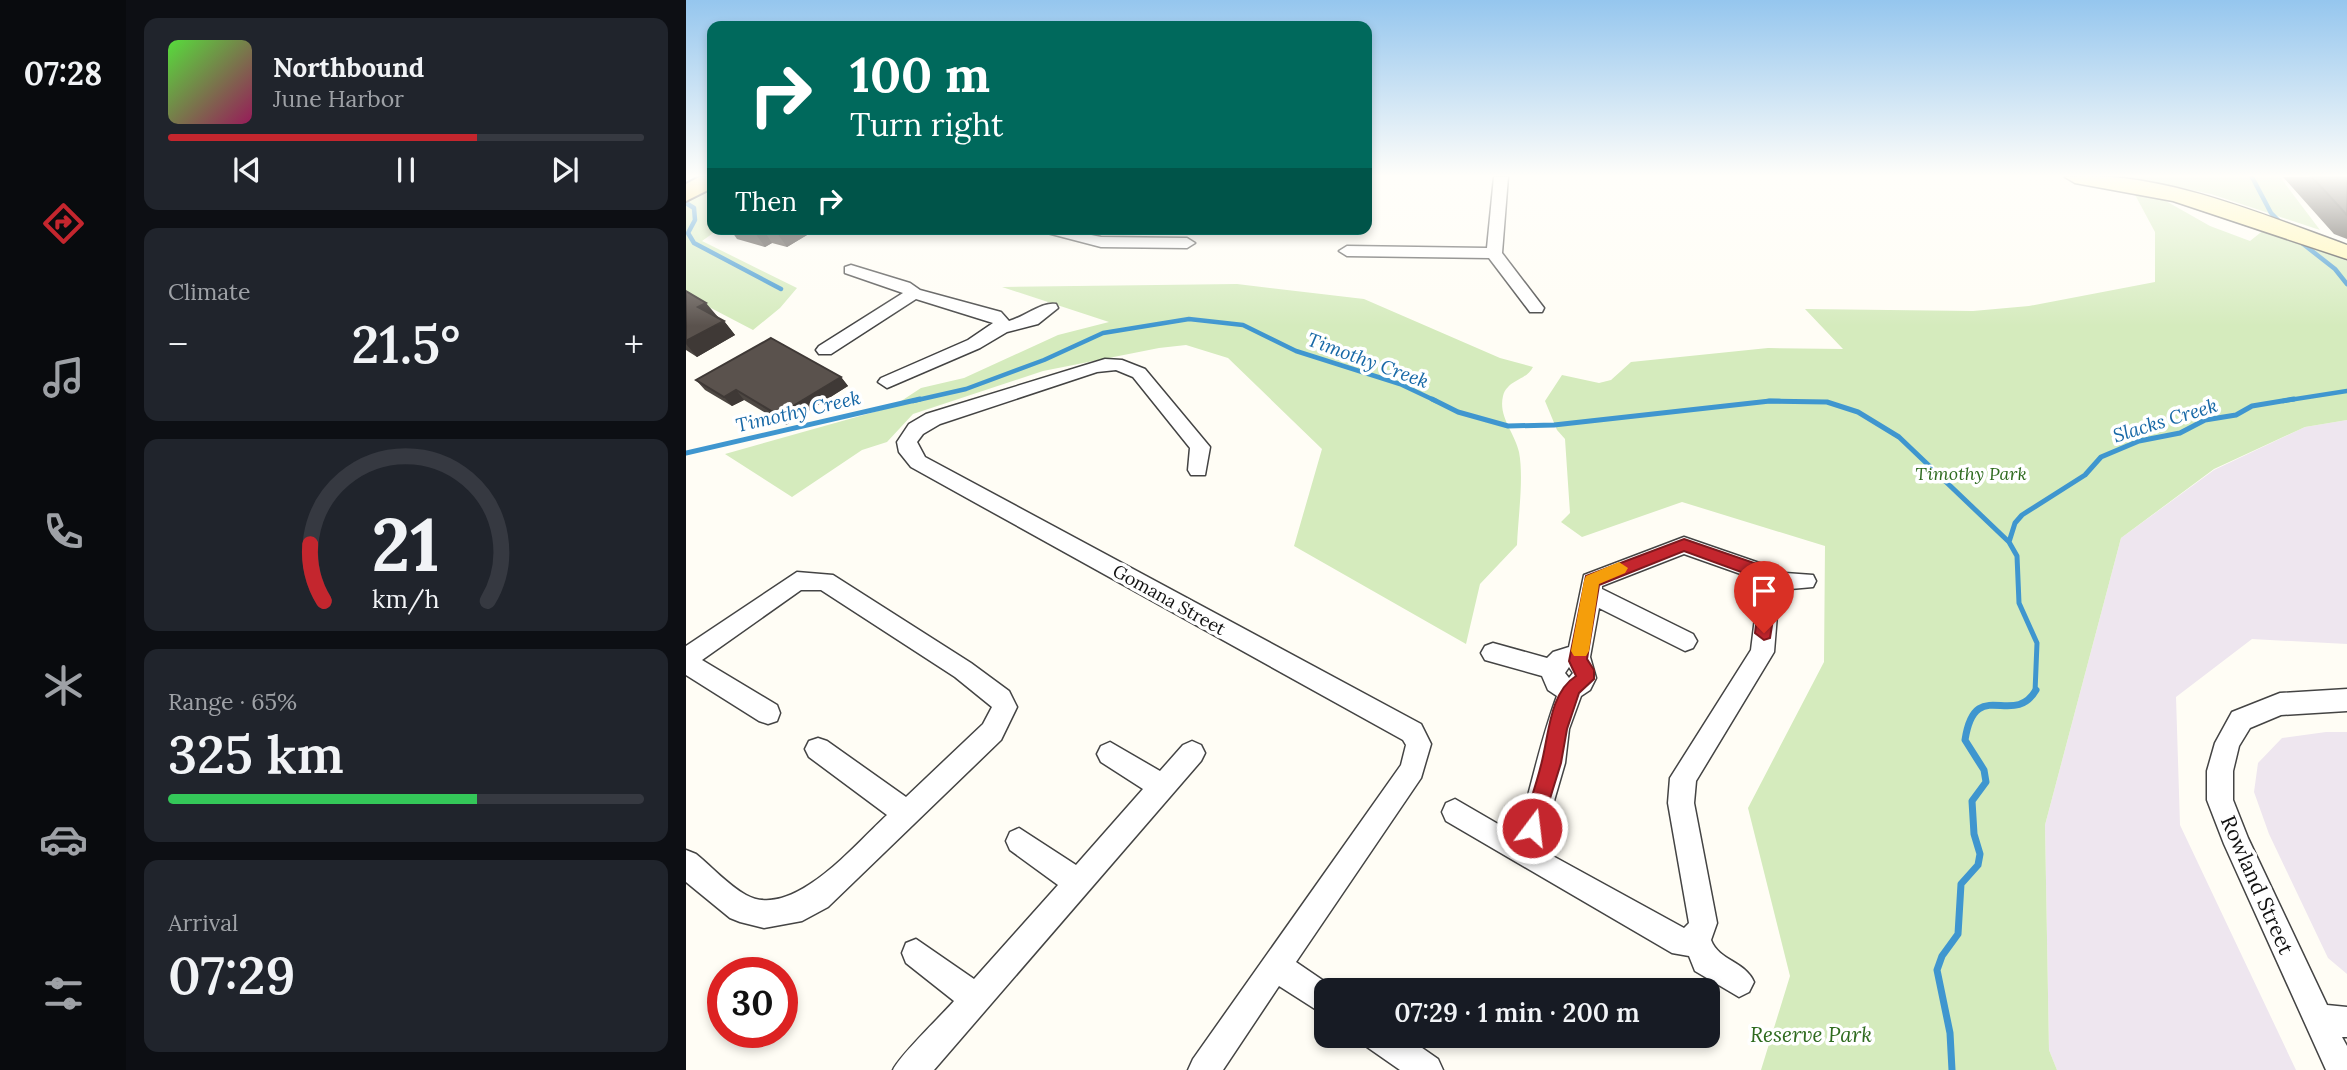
<!DOCTYPE html>
<html lang="en">
<head>
<meta charset="utf-8">
<style>
	body { margin:0; font-family:Lora,serif; background:#20242c; color:#f1f3f6; height:100vh; display:flex; flex-direction:column; font-size:26px; white-space:nowrap }
	* { box-sizing:border-box; margin:0 }
	p { font-size:23px; color:#9ea1a6 }
	.icon { flex:none; width:38px; height:38px; fill:none; stroke:currentColor; stroke-width:2; stroke-linecap:round; stroke-linejoin:round }
	.map { position:relative; flex:1; overflow:hidden }
	.sheet { display:flex; flex-direction:column; gap:18px; padding:18px; background:#0d0f14; width:560px }
	.sheet>* { flex:none }
	.hud { position:absolute; left:21px; top:21px; width:665px; height:214px; border-radius:14px; box-shadow:0 4px 10px #0003; background:#00695c; color:#fff; overflow:hidden }
	.speed { position:absolute; left:21px; top:957px; display:flex; gap:14px; font-size:35px; font-weight:700; text-align:center }
	.speed>* { display:grid; place-content:center; width:91px; height:91px; border-radius:50%; background:#171b24; box-shadow:0 4px 10px #0003; line-height:1 }
	.speed .limit { border:10px solid #d22; background:#fff; color:#111 }
	.pin { position:absolute; display:grid; place-items:center; width:60px; height:60px; color:#fff; margin:-72px -30px; border-radius:50% 50% 50% 0; rotate:-45deg; box-shadow:0 0 7px #0007 }
	.pin .icon { rotate:45deg }
	.me { position:absolute; width:77px; margin:-38px; rotate:15deg; stroke-linejoin:round; filter:drop-shadow(0 0 5px #0008) }
	.turn { display:flex; align-items:center; gap:24px; height:147px; padding:0 28px; font-size:32px }
	.turn .icon { width:91px; height:91px; stroke-width:2.5 }
	.turn b { display:block; font-size:49px; line-height:60px }
	.then { display:flex; align-items:center; height:66px; padding:0 28px; background:#0003; gap:14px; font-size:26px }
	.big { font-size:52px; font-weight:600; line-height:1.1 }
	.sheet .tile { flex:1; display:flex; flex-direction:column; justify-content:center; gap:10px; min-width:0; padding:0 24px; border-radius:14px; background:#20242c }
	.sheet .dial { align-items:center; gap:0 }
	.dial svg { height:182px; overflow:visible; fill:none; stroke:#363941; stroke-width:7; stroke-linecap:round; text-anchor:middle }
	.dial text { fill:#f1f3f6; stroke:none }
	.song { display:flex; align-items:center; gap:21px }
	.cover { width:84px; height:84px; border-radius:10px; background:linear-gradient(135deg,hsl(110 70% 55%),hsl(330 70% 35%)) }
	.played { height:7px; border-radius:4px; background:linear-gradient(90deg,#c4262e 65%,#363941 65%) }
	.keys { display:flex; justify-content:space-around; direction:ltr }
	.heat { display:flex; justify-content:space-between; align-items:center; font-size:38px; direction:ltr }
	.charge { height:10px; border-radius:5px; background:linear-gradient(90deg,#34c759 65%,#363941 0) }
	.trip { position:absolute; left:628px; top:978px; width:406px; height:70px; border-radius:14px; background:#171b24; box-shadow:0 4px 10px #0003; font-weight:600; line-height:70px; text-align:center }
	main { display:flex; flex:1; min-height:0 }
	.tabs { display:flex; flex-direction:column; width:126px; justify-content:space-around; align-items:center; background:#090b0e; color:#9ea1a6 }
	.tabs .icon { width:49px; height:49px }
	.tabs .current { color:#c4262e }
	.tabs b { font-size:32px; color:#f1f3f6 }
	.map>svg:first-child { display:block }
</style>
</head>
<body>
<main>
<nav class="tabs">
<b>07:28</b>
<svg class="icon current" aria-label="directions" viewBox="0 0 24 24"><path d="M12 3l9 9-9 9-9-9zM9 14v-3h6M13 9l2 2-2 2"/></svg>
<svg class="icon" aria-label="music" viewBox="0 0 24 24"><path d="M9 18V5l10-2v13"/><circle cx="6" cy="18" r="3"/><circle cx="16" cy="16" r="3"/></svg>
<svg class="icon" aria-label="phone" viewBox="0 0 24 24"><path d="M5 4h4l2 5-3 2q2 4 5 5l2-3 5 2v4C11 20 4 13 5 4z"/></svg>
<svg class="icon" aria-label="climate" viewBox="0 0 24 24"><path d="M12 3v18M4 7l16 10M4 17L20 7"/></svg>
<svg class="icon" aria-label="car" viewBox="0 0 24 24"><path d="M5 17H2v-5l4-1 3-4h7l3 4 3 1v5h-3M9 17h6M6 11h13"/><circle cx="7" cy="17" r="2"/><circle cx="17" cy="17" r="2"/></svg>
<svg class="icon" aria-label="filters" viewBox="0 0 24 24"><path d="M4 7h16M4 17h16"/><circle cx="9" cy="7" r="2"/><circle cx="15" cy="17" r="2"/></svg>
</nav>
<section class="sheet">
<div class="tile">
<div class="song"><i class="cover"></i><div><b>Northbound</b><p>June Harbor</p></div></div>
<div class="played"></div>
<div class="keys"><svg class="icon" aria-label="previous" viewBox="0 0 24 24"><path d="M18 5L8 12l10 7zM5 5v14"/></svg><svg class="icon" aria-label="pause" viewBox="0 0 24 24"><path d="M8 5v14M16 5v14"/></svg><svg class="icon" aria-label="next" viewBox="0 0 24 24"><path d="M6 5l10 7-10 7zM19 5v14"/></svg></div>
</div>
<div class="tile"><p>Climate</p>
<div class="heat"><a>−</a><b class="big">21.5°</b><a>+</a></div>
</div>
<div class="tile dial"><svg viewBox="0 0 100 80">
<path d="M14 69A42 42 0 1 1 86 69"/>
<path d="M14 69A42 42 0 0 1 8 44" stroke="#c4262e"/>
<text x="50" y="56" font-size="32" font-weight="700">21</text>
<text x="50" y="72" font-size="11">km/h</text>
</svg></div>
<div class="tile"><p>Range · 65%</p><b class="big">325 km</b><div class="charge"></div></div>
<div class="tile"><p>Arrival</p><b class="big">07:29</b></div>
</section>
<div class="map">
<svg width="1661" height="1070" viewBox="0 0 1661 1070">
	<rect width="100%" height="100%" fill="#fffdf5"/>
	<path fill="#eee6ef" d="M1661 420V644L1566 639 1490 697 1494 825 1610 1070H1371L1363 1050 1359 825 1435 538 1528 470 1619 427Z
		M1640 732H1661V974L1642 958 1583 834 1568 792 1572 763 1596 738Z"/>
	<path fill="#d5ebbd" d="M1442 177H1594L1634 230 1525 194Z
		M26 188V229H33L16 241 111 288 94 308 67 330 0 295V203Z
		M1447 191 1471 196 1524 226 1564 241 1579 229 1661 261V420L1619 427 1528 469 1435 538 1359 825 1363 1050 1371 1070H1075L1104 976 1062 808 1138 662 1139 546 996 502 896 537 875 522 884 513 879 439 871 430 859 401 876 375 913 383 925 380 945 362 1082 348 1157 349 1119 309 1287 311 1343 306 1469 282V232Z
		M551 284 678 299 814 358 847 367C840 381 822 379 817 396 812 417 829 433 833 452 838 478 832 518 831 545L794 584 780 644 608 546 636 449 542 358 500 345 473 348 357 371 227 414 201 442 176 450 106 497 39 454 206 407 235 388 278 378 372 335 423 322 316 287Z"/>
	<g fill="none" stroke-linecap="round" stroke-linejoin="round">
		<path stroke="#3f96cf" stroke-width="4.5" d="M1566 177 1585 213 1595 223
			M0 203 8 208 9 220 2 233 8 243 95 289
			M1612 240 1649 269 1661 284
			M227 401 280 389 358 360 417 333 503 319 557 325 610 351 714 384 750 401
			M1082 401H1094
			M1597 401 1661 391"/>
		<path stroke="#3f96cf" stroke-width="5" d="M746 399 772 412 822 426 868 425 1084 401 1141 402 1172 412 1213 437 1323 542
			M0 453 234 399
			M1349 692 1351 643 1333 603 1331 556 1323 542 1329 523 1336 515 1399 475 1415 457 1453 441 1494 433 1519 420 1550 415 1566 406 1608 399"/>
		<path stroke="#3f96cf" stroke-width="7" d="M1266 1070 1264 1033 1251 970 1256 956 1272 934 1275 884 1292 865 1294 854 1288 834 1286 801 1300 782 1298 770 1279 740C1289 675 1327 729 1350 690"/>
		<defs>
			<path id="street" d="M808 177H822L816 253 858 308 856 312H844L803 258 661 256 653 251 661 246 801 248Z
				M346 229H376L415 237 501 238 509 243 501 248 415 247Z
				M165 265 224 283 234 290 315 312 323 321C338 317 357 301 370 304L372 308 352 324 321 332 294 348 201 388 192 382 195 378 282 340 307 323 230 299 145 354H133L130 350 133 346 217 293 159 273V267Z
				M419 359 436 360 459 369 524 447 519 475H505L502 470 504 448 447 377 430 370 411 372 254 424 237 434 231 442 239 457 735 724 745 744 735 778 610 962 651 990H640V1016L593 986 537 1070H502L507 1059 715 765 720 745 717 740 225 467 213 452 211 442 223 424 240 414Z
				M998 537 1082 566 1086 572 1127 575 1130 581 1127 587 1093 590 1088 652 1010 781 1008 803 1031 923 1025 940C1033 961 1059 961 1068 982L1063 992 1053 997 1009 971 1003 956 986 953 760 821 756 812 760 803 769 799 831 835C845 789 854 741 871 696L862 690 856 676 799 660 795 653 799 646 807 643 861 658 867 652 883 647 898 575ZM998 554 1066 578 1072 594 1065 650 984 778 982 803 1003 923 998 928 854 849 879 763 883 729 895 696 904 690 910 678 904 657 913 608 999 651 1007 648 1011 641 1007 634 916 589V586ZM883 667 887 673 883 678 879 673Z
				M111 572 147 575 285 663 323 691 331 707 315 740 142 907 116 921 78 928 54 922 44 918 0 882V850L10 854C26 867 42 885 60 895 107 921 170 843 201 815L123 757 119 749 123 741 132 738 141 741 220 797 297 724 306 707 269 677 135 590H115L16 660 91 705 94 713 91 721 82 724 73 721 0 675V646Z
				M1661 689V711L1595 715 1564 728 1553 746 1547 771V800L1562 838 1641 1005 1661 1007V1037H1656L1661 1046V1070H1640L1538 844 1521 800V771L1529 743 1546 712 1594 693Z
				M506 741 515 745 519 753 515 761 248 1070H207C213 1056 255 1016 268 1001L220 963 216 953 220 943 230 939 288 979 372 885 324 850 320 841 324 832 333 828 390 865 457 789 415 762 411 754 415 746 424 742 474 771 497 745Z
				M677 1036H719L752 1059 757 1070H714L681 1047Z"/>
			<path id="secondary" d="M1379 177C1471 169 1575 214 1661 245V259L1487 201 1389 183Z"/>
			<path id="primary" d="M13 177H26V188L0 201V184Z"/>
		</defs>
		<use href="#street" stroke="#444" stroke-width="3"/>
		<use href="#secondary" stroke="#333" stroke-width="3"/>
		<use href="#primary" stroke="#222" stroke-width="4"/>
		<use href="#street" fill="#fff" fill-rule="evenodd"/>
		<use href="#secondary" fill="#fff6b0" fill-rule="evenodd"/>
		<use href="#primary" fill="#f9d66b" fill-rule="evenodd"/>
	</g>
	<path fill="#4d4742" d="M1597 177H1661V239L1648 234Z
		M44 229H131L101 247 86 243 79 247 51 239Z
		M0 291 32 317H31L38 321 49 335 11 357 0 350Z
		M155 377 162 386 100 425 58 400 46 406 19 390 10 380Z"/>
	<path fill="#3f3936" d="M75 229H77L86 243 79 247 69 233Z
		M98 229H131L101 247 91 233Z
		M20 303 32 317 23 321 12 307Z
		M38 321 49 335 11 357 0 344V341Z
		M155 377 162 386 100 425 92 415Z
		M50 390 58 400 46 406 38 397Z"/>
	<path fill="#5a524d" stroke="#3f3936" stroke-width="2" d="M1626 177H1661V215Z
		M56 229H75L69 233Z
		M78 229H98L91 233Z
		M0 291 20 303 12 307 38 321 0 341Z
		M85 338 155 377 92 415 50 390 38 397 10 380Z"/>
	<linearGradient id="sky" x2="0" y2="1"><stop stop-color="#95c6ee"/><stop offset="0.54" stop-color="#fffefa"/><stop offset="1" stop-color="#fffefa" stop-opacity="0"/></linearGradient>
	<rect width="1661" height="326" fill="url(#sky)"/>
	<path fill="#c4262e" stroke="#7f191e" stroke-width="2" d="M998 539 1080 567 1089 581 1091 594 1084 638 1078 640 1069 633 1074 594 1069 577 998 551 913 585 901 659 908 670V679L893 693 881 729 875 763 853 834 846 837 839 834 836 828C842 807 850 786 855 765 863 736 863 693 890 676L883 661 900 576Z"/>
	<path fill="#f59e0b" d="M933 562 942 568 939 573 913 584 903 651 900 656H888L885 651 898 581 900 576Z"/>
	<g text-anchor="middle" stroke-width="7" stroke-linejoin="round" paint-order="stroke">
		<g font-size="18" font-style="italic" fill="#2f6b1f" stroke="#fff">
			<text x="1285" y="480">Timothy Park</text>
		</g>
		<g font-size="18" fill="#111" stroke="#fff">
			<text transform="translate(483 600) rotate(29)" y="6">Gomana Street</text>
		</g>
		<g font-size="19" font-style="italic" fill="#1768a6" stroke="#fff">
			<text transform="translate(682 360) rotate(20)" y="7">Timothy Creek</text>
			<text transform="translate(112 411) rotate(-13)" y="7">Timothy Creek</text>
			<text transform="translate(1479 420) rotate(-17)" y="7">Slacks Creek</text>
		</g>
		<g font-size="21" fill="#111" stroke="#fff">
			<text transform="translate(1571 885) rotate(66)" y="7">Rowland Street</text>
		</g>
		<g font-size="21" font-style="italic" fill="#2f6b1f" stroke="#fff">
			<text x="1125" y="1042">Reserve Park</text>
		</g>
	</g>
</svg>
<div class="speed"><div class="limit">30</div></div>
<div class="pin" style="left:1078px;top:633px;background:#d93025"><svg class="icon" aria-label="arrive" viewBox="0 0 24 24"><path d="M6 21V4h12l-3 4 3 4H6"/></svg></div>
<svg class="me" style="left:846px;top:828px" viewBox="-20 -20 40 40"><circle r="17" fill="#c4262e" stroke="#fff" stroke-width="3"/><path d="M0-11L8 9 0 5-8 9z" fill="#fff"/></svg>
<div class="trip">07:29 · 1 min · 200 m</div>
<div class="hud">
<div class="turn"><svg class="icon" aria-label="right" viewBox="0 0 24 24"><path d="M7 20v-9h11M14 6l5 5-5 5"/></svg><div><b>100 m</b>Turn right</div></div>
<div class="then">Then<svg class="icon" aria-label="right" viewBox="0 0 24 24"><path d="M7 20v-9h11M14 6l5 5-5 5"/></svg></div>
</div>
</div>
</main>
</body>
</html>
